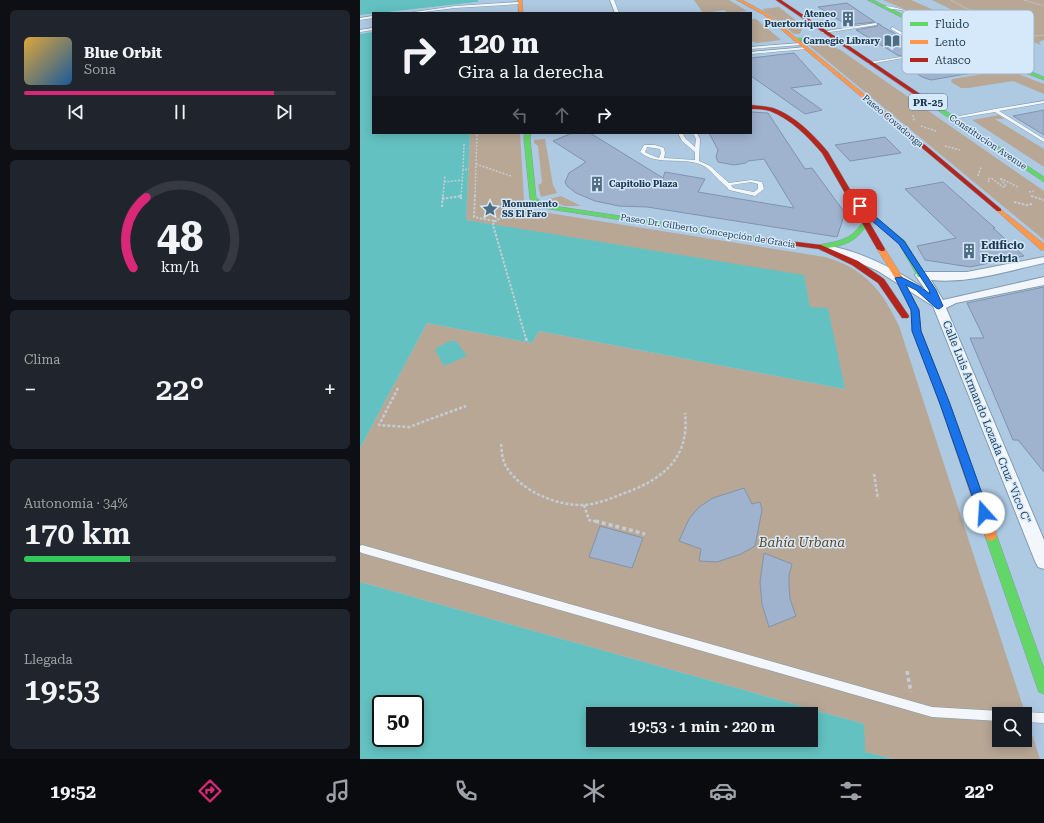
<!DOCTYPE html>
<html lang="es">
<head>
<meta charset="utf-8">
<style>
	body { margin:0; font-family:"Roboto Serif",serif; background:#20242c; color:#f1f3f6; height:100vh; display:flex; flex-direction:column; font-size:15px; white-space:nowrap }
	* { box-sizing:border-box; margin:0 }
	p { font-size:13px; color:#9ea1a6 }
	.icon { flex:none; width:22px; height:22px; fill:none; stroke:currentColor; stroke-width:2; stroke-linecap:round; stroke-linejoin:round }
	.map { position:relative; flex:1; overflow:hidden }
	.panel { display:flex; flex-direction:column; gap:10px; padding:10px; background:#0d0f14; width:360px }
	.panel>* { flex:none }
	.banner { position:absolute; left:12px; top:12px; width:380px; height:122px; border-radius:0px; box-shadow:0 2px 10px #0003; background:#171b24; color:#f1f3f6; overflow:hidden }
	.buttons { position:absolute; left:632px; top:707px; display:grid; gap:8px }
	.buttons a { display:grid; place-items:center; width:40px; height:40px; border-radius:0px; background:#171b24; box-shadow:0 2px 10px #0003; font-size:20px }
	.speed { position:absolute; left:12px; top:695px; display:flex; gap:8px; font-size:20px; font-weight:700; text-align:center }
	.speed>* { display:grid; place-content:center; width:52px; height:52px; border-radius:50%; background:#171b24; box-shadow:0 2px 10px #0003; line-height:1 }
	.speed .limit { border:2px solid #111; border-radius:6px; background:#fff; color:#111 }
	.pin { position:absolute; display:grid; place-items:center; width:34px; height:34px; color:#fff; margin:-17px; border-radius:8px; box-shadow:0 2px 6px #0006 }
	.me { position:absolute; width:44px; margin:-22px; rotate:341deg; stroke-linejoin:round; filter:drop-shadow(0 0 3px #0008) }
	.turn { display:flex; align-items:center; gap:14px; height:84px; padding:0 20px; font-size:18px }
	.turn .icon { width:52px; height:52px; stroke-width:2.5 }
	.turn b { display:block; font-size:28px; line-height:34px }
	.lanes { display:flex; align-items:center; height:38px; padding:0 20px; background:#0003; justify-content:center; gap:20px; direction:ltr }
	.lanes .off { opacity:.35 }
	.big { font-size:30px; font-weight:600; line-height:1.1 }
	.panel .widget { flex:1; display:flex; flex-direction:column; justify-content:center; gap:6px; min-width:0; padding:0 14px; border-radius:6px; background:#20242c }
	.panel .dial { align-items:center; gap:0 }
	.dial svg { height:104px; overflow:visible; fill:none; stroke:#363941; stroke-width:7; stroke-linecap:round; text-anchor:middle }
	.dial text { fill:#f1f3f6; stroke:none }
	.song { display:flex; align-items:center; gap:12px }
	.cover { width:48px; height:48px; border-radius:6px; background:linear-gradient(135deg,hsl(40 70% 55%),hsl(210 70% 35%)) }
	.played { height:4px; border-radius:2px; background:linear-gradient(90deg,#db2777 80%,#363941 80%) }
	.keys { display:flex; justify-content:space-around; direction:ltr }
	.heat { display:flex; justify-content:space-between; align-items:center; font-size:22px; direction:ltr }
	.charge { height:6px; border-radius:3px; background:linear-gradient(90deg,#34c759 34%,#363941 0) }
	.trip { position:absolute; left:226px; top:707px; width:232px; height:40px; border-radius:0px; background:#171b24; box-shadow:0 2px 10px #0003; font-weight:600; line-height:40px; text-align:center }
	.tabs { display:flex; height:64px; justify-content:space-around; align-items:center; background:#090b0e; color:#9ea1a6 }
	.tabs .icon { width:28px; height:28px }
	.tabs .current { color:#db2777 }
	.tabs b { font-size:18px; color:#f1f3f6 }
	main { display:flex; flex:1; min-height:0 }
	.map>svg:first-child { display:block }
</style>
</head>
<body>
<main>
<section class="panel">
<div class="widget">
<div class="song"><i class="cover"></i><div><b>Blue Orbit</b><p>Sona</p></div></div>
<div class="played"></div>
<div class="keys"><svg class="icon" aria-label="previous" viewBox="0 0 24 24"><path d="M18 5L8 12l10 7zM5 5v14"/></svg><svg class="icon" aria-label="pause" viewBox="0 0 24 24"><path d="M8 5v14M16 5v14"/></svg><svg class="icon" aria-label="next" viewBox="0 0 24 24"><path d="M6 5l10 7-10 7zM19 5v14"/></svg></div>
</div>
<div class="widget dial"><svg viewBox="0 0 100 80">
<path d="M14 69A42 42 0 1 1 86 69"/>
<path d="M14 69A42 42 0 0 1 24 15" stroke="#db2777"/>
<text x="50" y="56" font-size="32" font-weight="700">48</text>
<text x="50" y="72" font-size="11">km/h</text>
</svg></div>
<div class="widget"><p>Clima</p>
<div class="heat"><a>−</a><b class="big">22°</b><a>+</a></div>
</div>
<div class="widget"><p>Autonomía · 34%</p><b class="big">170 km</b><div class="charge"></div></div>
<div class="widget"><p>Llegada</p><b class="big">19:53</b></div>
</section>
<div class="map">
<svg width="684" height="759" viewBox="0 0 684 759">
	<rect width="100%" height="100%" fill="#aecae3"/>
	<path fill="#b8a795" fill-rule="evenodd" d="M334 0H369L387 11 367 13 365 10 343 13Z
		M523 0H551L613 27 647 38 614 36 600 33Z
		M572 0H684V40L679 42 681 45 666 39H659L631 29Z
		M419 7 443 26 440 34H434L402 9Z
		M391 19H396L421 40 397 43 391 41Z
		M449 43H461L479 49 684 191V240L447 44Z
		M599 51 684 84V94L653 81 608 88H601L591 82 592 79 630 73 593 52Z
		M639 115 644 119H635L684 149V167L612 120Z
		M110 133H160L164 200 167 206 176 211 465 257C504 268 522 290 539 326L680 759H534L504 752V724L0 582V448L67 323 172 343 179 331 485 389 450 307 164 230 106 220ZM639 714H665V740H639Z
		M185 139 193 185 197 193 181 197 178 185 182 183 178 146 174 143V140Z
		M201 196 221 206H205L186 200Z"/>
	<path fill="#63c2c1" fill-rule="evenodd" d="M0 0H118V2L0 15Z
		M13 32V133H110L106 220 444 275 450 307 468 308 485 389 179 331 172 343 67 323 0 448V34Z
		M90 341H96L107 356 84 366 76 352V348Z
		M0 582 504 724 505 752 533 759H0ZM21 704H55V738H21ZM233 714H451V740H233Z"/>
	<path fill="#aecae3" d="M118 2V4L36 13H20Z"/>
	<path fill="#9fb3cf" stroke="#8193aa" d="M487 3 515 22 487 25 458 7Z
		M518 23 523 27 567 51 539 56 496 30 517 26Z
		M434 53 462 84 431 88 462 110 445 114 391 76V58Z
		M573 54 581 59 600 58 623 71 571 80 562 77 542 63 549 62 544 59Z
		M684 110V135L653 116Z
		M391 112 408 113 445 169 452 168 485 213 477 237 287 207 259 206 235 201 216 193 207 186 205 182 209 173 226 162 193 141 212 133H230L303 178 305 172 345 179 338 192 434 208 404 159 388 161 386 163 374 165 358 162 356 157 358 150 349 133H391Z
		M525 137 541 153 490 161 475 145Z
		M583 182 635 228H633L664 256 610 267 565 260 557 246 596 238 545 189Z
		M684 287V472L658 440H653L610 338H624L607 303Z
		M384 488 392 504 400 502 402 510 395 546 381 554 357 562 339 561 341 549 319 541 329 519 339 507 353 498Z
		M240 526 283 538 272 568 229 557Z
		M404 553 432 564 429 575V585L430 599 436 616 409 627 402 604 400 582Z"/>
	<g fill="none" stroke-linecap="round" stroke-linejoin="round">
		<defs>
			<path id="lane" d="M250 0H254L259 13H255Z
				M160 2 161 4 95 8 56 13H47L95 6Z
				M524 6C554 8 576 27 605 35 611 37 619 38 626 39 636 39 646 36 656 36L655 38 628 41C640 55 659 59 672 73L669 74 658 65 634 51 625 41 595 34 542 10 523 8Z
				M13 16V18L0 20V18Z
				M516 23 517 25 463 33 461 32Z
				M532 27 576 51 577 52 509 64 508 63 510 62 571 52 531 29Z
				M13 28V30L0 32V30Z
				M441 43 440 45 391 49V47Z
				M447 47 446 49 391 54V52Z
				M684 101V103L639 111 684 139V142L635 112 592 119 590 118 635 109Z
				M318 133H322L326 139 335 147 336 139 333 133H337L340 139 339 161 350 166 369 183 391 180 402 182 404 189 395 196 369 190C366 185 362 183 358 179 353 174 349 168 342 165 322 156 298 167 280 152L284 145H295L304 148 305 153 304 158 335 160V152L322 141ZM287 147 300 149 301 153 299 158 291 155 285 152ZM391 182 398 184V189L394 192 373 188 371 185Z
				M2 545 572 707 639 711 643 712V714H639V721L572 717 2 553 0 552V546Z
				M665 712 684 713V723L665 722V714H661Z"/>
			<path id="street" d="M465 245C501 251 535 269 565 289L555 275 557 272H607L684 257V263C647 271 609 284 571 280L583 300 684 277V285L596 303 586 308 684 540V569L678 567 675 561 573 306 518 271 487 257 461 250 459 248 461 246Z"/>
			<path id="fast" d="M508 0H513L608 47 684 77V80L604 49Z
				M435 38 458 39 483 44 481 45 458 41 433 40Z
				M555 93H559L684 177V182L555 95Z
				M165 133H171L170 139 176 198 187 205 399 237 403 239 399 241 183 208 170 199 164 139Z
				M503 207 545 241 565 275 564 277H558L539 244 501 210V208Z
				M505 221 508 223C496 243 483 246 461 249L457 247 458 245C479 241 490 241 503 222Z
				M631 531 635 533 637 536 684 669V694L679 692 677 687 625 536 627 533Z"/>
			<path id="slow" d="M158 0H162L163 13H159Z
				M377 0H382L406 13 527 113V115H523L404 15Z
				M639 208 684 244V250H681L637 211 636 210Z
				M518 247H521L525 249 543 278 559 310 561 331 590 404 637 536 635 539 631 541 627 539 625 536 580 404 553 331 551 310 535 278 517 249Z"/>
			<path id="jam" d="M416 0H421L560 94 555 95Z
				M391 105C398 106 406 106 413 108 434 115 454 135 468 152L525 249 524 251H521L517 249 462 153C448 137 431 119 410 111 404 109 397 109 391 109Z
				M523 113H527L641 209V211H637L523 115Z
				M396 237 461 245 498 261 524 279 549 316 548 318H542L518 283 492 265 459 249 399 241 395 239Z"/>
		</defs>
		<use href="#lane" stroke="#829bb0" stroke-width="1"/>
		<use href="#street" stroke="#829bb0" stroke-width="2"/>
		<use href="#fast" stroke="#829bb0" stroke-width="1"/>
		<use href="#slow" stroke="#829bb0" stroke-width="1"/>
		<use href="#jam" stroke="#829bb0" stroke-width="1"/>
		<path stroke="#c4cdd5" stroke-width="1" stroke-dasharray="1.5 1" stroke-linecap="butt" d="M591 0 605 8 650 27
			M664 0 684 6
			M663 32 674 36 684 35
			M507 45 518 43"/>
		<path stroke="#c4cdd5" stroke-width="1.5" stroke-dasharray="2 1.5" stroke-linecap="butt" d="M553 115 554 121
			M561 126 576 131
			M104 144 103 170 109 169
			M585 146 600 150
			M116 164 151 176
			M618 176 621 167
			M84 182 102 180
			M629 182 628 179 631 178 643 187 646 186 640 178 658 187
			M669 192 674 191
			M83 196 85 175
			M99 196H101
			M101 196 103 170
			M115 196 117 133"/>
		<path stroke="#c4cdd5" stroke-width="2" stroke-dasharray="2.5 1.5" stroke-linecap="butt" d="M115 195 114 217 134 221 133 225 166 339
			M671 196 684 200
			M82 199 101 196
			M101 199V195
			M654 202 667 205 672 204
			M82 207 83 195
			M134 221H137L147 209 161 205"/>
		<path stroke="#c4cdd5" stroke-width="2.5" stroke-dasharray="3 2" stroke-linecap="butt" d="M166 338 167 342
			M38 388 19 425 49 427 106 406
			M141 444C142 452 142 461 147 468 162 491 196 506 224 505 237 504 250 499 262 494 302 480 330 459 325 413
			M514 474 518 499
			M224 505 229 520 239 522"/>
		<path stroke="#c4cdd5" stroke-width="3.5" stroke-dasharray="4 3" stroke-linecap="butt" d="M235 521 285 534
			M547 671 551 692"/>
		<use href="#lane" fill="#f3f7fb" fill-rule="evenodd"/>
		<use href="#street" fill="#f3f7fb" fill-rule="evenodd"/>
		<use href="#fast" fill="#63d668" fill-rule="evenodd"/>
		<use href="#slow" fill="#ff974d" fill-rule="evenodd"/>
		<use href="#jam" fill="#b3261e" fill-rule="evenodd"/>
	</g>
	<path fill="#1a73e8" stroke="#114b97" d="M497 205H502L544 241 576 290 583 306 579 309 576 308 556 290 546 285 559 310 561 331 590 404 629 513 628 516H620L618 513 580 404 552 331 551 310 535 278 541 277 561 287 570 294 569 290 539 244 497 208Z"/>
	<defs>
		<symbol id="building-bare" viewBox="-9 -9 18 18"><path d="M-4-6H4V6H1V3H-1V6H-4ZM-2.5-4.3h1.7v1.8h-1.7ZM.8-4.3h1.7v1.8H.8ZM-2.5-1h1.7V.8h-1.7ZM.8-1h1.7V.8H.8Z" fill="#506c83" stroke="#d5e9fa" stroke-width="2.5" paint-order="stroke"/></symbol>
		<symbol id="library-bare" viewBox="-9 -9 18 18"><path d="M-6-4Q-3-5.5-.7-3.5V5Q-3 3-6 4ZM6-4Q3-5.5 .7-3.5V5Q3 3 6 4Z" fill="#506c83" stroke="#d5e9fa" stroke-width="2.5" paint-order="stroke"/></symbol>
		<symbol id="sight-bare" viewBox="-9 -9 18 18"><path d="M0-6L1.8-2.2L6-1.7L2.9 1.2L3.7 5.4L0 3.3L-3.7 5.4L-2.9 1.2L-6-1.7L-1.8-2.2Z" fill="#506c83" stroke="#d5e9fa" stroke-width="2.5" paint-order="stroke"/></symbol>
	</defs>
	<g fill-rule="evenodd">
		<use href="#building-bare" x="477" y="8" width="22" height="22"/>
		<use href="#library-bare" x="521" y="30" width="22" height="22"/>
		<use href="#building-bare" x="226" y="173" width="22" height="22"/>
		<use href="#sight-bare" x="119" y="198" width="22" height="22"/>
		<use href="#building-bare" x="598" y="240" width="22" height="22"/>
	</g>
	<g text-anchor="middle" stroke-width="3" stroke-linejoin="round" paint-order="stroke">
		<g font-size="9" font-weight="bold" fill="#1d3950" stroke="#d5e9fa" text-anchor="end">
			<text x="476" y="17">Ateneo<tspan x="476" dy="10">Puertorriqueño</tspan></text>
			<text x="520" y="44">Carnegie Library</text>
			<text x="249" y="187" text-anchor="start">Capitolio Plaza</text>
			<text x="142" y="207" text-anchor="start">Monumento<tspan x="142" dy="10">SS El Faro</tspan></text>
		</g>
		<g font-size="9" fill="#1d3950" stroke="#d5e9fa">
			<text transform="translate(533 121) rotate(40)" y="3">Paseo Covadonga</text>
			<text transform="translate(628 142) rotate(34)" y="3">Constitucion Avenue</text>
			<text transform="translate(348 231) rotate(9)" y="3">Paseo Dr. Gilberto Concepción de Gracia</text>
		</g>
		<rect fill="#d5e9fa" stroke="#546e83" stroke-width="1" x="549" y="94" width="38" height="16" rx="3"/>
		<g font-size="10" font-weight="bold" fill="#1d3950">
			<text x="568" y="106">PR-25</text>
		</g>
		<g font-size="11" font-weight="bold" fill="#1d3950" stroke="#d5e9fa" text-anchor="start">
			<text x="621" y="249">Edificio<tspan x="621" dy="13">Freiria</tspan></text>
		</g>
		<g font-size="11" fill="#1d3950" stroke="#d5e9fa">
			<text transform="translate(627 422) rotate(68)" y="4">Calle Luis Armando Lozada Cruz "Vico C"</text>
		</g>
		<g font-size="13" font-style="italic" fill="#634320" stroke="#d5e9fa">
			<text x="442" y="547">Bahía Urbana</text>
		</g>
	</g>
	<rect x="542" y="10" width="132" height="64" rx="6" fill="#d5e9fa" stroke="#9eb4c7" stroke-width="1"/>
	<rect x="550" y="22" width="18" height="4" fill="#63d668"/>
	<rect x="550" y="40" width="18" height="4" fill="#ff974d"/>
	<rect x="550" y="58" width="18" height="4" fill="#b3261e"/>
	<g font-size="11" fill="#1d3950">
		<text x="575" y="28">Fluido</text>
		<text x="575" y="46">Lento</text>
		<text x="575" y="64">Atasco</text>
	</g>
</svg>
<div class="buttons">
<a><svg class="icon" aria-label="search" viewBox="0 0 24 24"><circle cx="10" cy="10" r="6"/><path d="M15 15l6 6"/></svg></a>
</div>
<div class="speed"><div class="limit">50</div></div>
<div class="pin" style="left:500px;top:206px;background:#d93025"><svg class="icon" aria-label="arrive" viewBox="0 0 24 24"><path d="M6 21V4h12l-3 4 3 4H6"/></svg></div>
<svg class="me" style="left:624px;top:513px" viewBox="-20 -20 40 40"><circle r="19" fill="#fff"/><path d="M0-13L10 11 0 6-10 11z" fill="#1a73e8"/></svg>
<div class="trip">19:53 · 1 min · 220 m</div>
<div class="banner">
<div class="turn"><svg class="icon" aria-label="right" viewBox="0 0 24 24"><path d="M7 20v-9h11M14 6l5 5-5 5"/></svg><div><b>120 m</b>Gira a la derecha</div></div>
<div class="lanes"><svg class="icon off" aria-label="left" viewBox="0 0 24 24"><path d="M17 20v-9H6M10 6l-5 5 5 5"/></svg><svg class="icon off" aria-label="ahead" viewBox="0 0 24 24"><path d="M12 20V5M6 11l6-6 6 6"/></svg><svg class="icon" aria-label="right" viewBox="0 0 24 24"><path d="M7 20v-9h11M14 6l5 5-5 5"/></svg></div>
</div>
</div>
</main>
<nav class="tabs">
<b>19:52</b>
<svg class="icon current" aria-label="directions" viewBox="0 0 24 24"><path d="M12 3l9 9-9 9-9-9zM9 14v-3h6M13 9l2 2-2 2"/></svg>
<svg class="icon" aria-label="music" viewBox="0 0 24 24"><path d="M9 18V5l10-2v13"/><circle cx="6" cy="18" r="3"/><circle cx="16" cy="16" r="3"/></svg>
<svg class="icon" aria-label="phone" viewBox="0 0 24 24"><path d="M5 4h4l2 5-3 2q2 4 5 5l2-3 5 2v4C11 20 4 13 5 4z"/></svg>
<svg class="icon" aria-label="climate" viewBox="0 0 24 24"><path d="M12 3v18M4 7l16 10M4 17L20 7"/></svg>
<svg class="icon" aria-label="car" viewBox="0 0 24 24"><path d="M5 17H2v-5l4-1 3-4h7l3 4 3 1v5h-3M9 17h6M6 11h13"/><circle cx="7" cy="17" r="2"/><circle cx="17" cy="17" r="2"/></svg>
<svg class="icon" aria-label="filters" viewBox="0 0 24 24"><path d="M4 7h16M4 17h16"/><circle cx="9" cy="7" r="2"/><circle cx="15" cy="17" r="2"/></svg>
<b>22°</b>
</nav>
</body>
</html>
